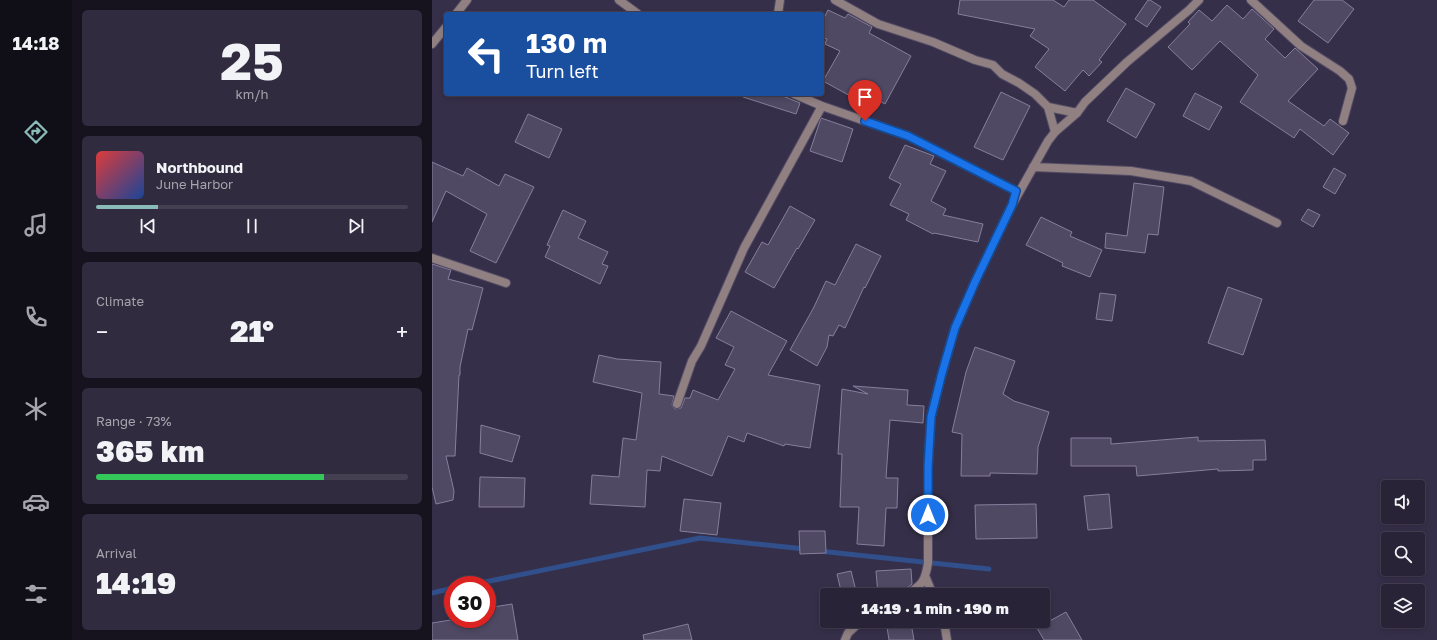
<!DOCTYPE html>
<html lang="en">
<head>
<meta charset="utf-8">
<style>
	body { margin:0; font-family:"Golos Text",sans-serif; background:#302b3f; color:#f1f3f6; height:100vh; display:flex; flex-direction:column; font-size:15px; white-space:nowrap }
	* { box-sizing:border-box; margin:0 }
	p { font-size:13px; color:#a5a4ad }
	.icon { flex:none; width:22px; height:22px; fill:none; stroke:currentColor; stroke-width:2; stroke-linecap:round; stroke-linejoin:round }
	.map { position:relative; flex:1; overflow:hidden }
	.details { display:flex; flex-direction:column; gap:10px; padding:10px; background:#16131e; width:360px }
	.details>* { flex:none }
	.top-card { position:absolute; left:12px; top:12px; width:380px; height:84px; border-radius:4px; box-shadow:0 2px 6px #0003,0 0 0 1px #444052; background:#1a4fa0; color:#fff; overflow:hidden }
	.fabs { position:absolute; left:949px; top:480px; display:grid; gap:8px }
	.fabs a { display:grid; place-items:center; width:44px; height:44px; border-radius:4px; background:#282337; box-shadow:0 2px 6px #0003,0 0 0 1px #444052; font-size:20px }
	.speed { position:absolute; left:12px; top:576px; display:flex; gap:8px; font-size:20px; font-weight:700; text-align:center }
	.speed>* { display:grid; place-content:center; width:52px; height:52px; border-radius:50%; background:#282337; box-shadow:0 2px 6px #0003,0 0 0 1px #444052; line-height:1 }
	.speed .limit { border:6px solid #d22; background:#fff; color:#111 }
	.pin { position:absolute; display:grid; place-items:center; width:34px; height:34px; color:#fff; margin:-41px -17px; border-radius:50% 50% 50% 0; rotate:-45deg; box-shadow:0 0 4px #0007 }
	.pin .icon { rotate:45deg }
	.me { position:absolute; width:44px; margin:-22px; rotate:0deg; stroke-linejoin:round; filter:drop-shadow(0 0 3px #0008) }
	.turn { display:flex; align-items:center; gap:14px; height:84px; padding:0 16px; font-size:18px }
	.turn .icon { width:52px; height:52px; stroke-width:2.5 }
	.turn b { display:block; font-size:28px; line-height:34px }
	.big { font-size:30px; font-weight:800; line-height:1.1 }
	.details .widget { flex:1; display:flex; flex-direction:column; justify-content:center; gap:6px; min-width:0; padding:0 14px; border-radius:6px; background:#302b3f }
	.details .dial { align-items:center; gap:0 }
	.dial b { font-size:52px; line-height:1 }
	.song { display:flex; align-items:center; gap:12px }
	.cover { width:48px; height:48px; border-radius:6px; background:linear-gradient(135deg,hsl(0 70% 55%),hsl(220 70% 35%)) }
	.played { height:4px; border-radius:2px; background:linear-gradient(90deg,#8bbbb9 20%,#444052 20%) }
	.keys { display:flex; justify-content:space-around; direction:ltr }
	.heat { display:flex; justify-content:space-between; align-items:center; font-size:22px; direction:ltr }
	.charge { height:6px; border-radius:3px; background:linear-gradient(90deg,#34c759 73%,#444052 0) }
	.trip { position:absolute; left:388px; top:588px; width:230px; height:40px; border-radius:4px; background:#282337; box-shadow:0 2px 6px #0003,0 0 0 1px #444052; font-weight:800; line-height:40px; text-align:center }
	main { display:flex; flex:1; min-height:0 }
	.tab-bar { display:flex; flex-direction:column; width:72px; justify-content:space-around; align-items:center; background:#100e16; color:#a5a4ad }
	.tab-bar .icon { width:28px; height:28px }
	.tab-bar .selected { color:#8bbbb9 }
	.tab-bar b { font-size:18px; color:#f1f3f6 }
	.map>svg:first-child { display:block }
</style>
</head>
<body>
<main>
<nav class="tab-bar">
<b>14:18</b>
<svg class="icon selected" aria-label="directions" viewBox="0 0 24 24"><path d="M12 3l9 9-9 9-9-9zM9 14v-3h6M13 9l2 2-2 2"/></svg>
<svg class="icon" aria-label="music" viewBox="0 0 24 24"><path d="M9 18V5l10-2v13"/><circle cx="6" cy="18" r="3"/><circle cx="16" cy="16" r="3"/></svg>
<svg class="icon" aria-label="phone" viewBox="0 0 24 24"><path d="M5 4h4l2 5-3 2q2 4 5 5l2-3 5 2v4C11 20 4 13 5 4z"/></svg>
<svg class="icon" aria-label="climate" viewBox="0 0 24 24"><path d="M12 3v18M4 7l16 10M4 17L20 7"/></svg>
<svg class="icon" aria-label="car" viewBox="0 0 24 24"><path d="M5 17H2v-5l4-1 3-4h7l3 4 3 1v5h-3M9 17h6M6 11h13"/><circle cx="7" cy="17" r="2"/><circle cx="17" cy="17" r="2"/></svg>
<svg class="icon" aria-label="filters" viewBox="0 0 24 24"><path d="M4 7h16M4 17h16"/><circle cx="9" cy="7" r="2"/><circle cx="15" cy="17" r="2"/></svg>
</nav>
<section class="details">
<div class="widget dial"><b>25</b><p>km/h</p></div>
<div class="widget">
<div class="song"><i class="cover"></i><div><b>Northbound</b><p>June Harbor</p></div></div>
<div class="played"></div>
<div class="keys"><svg class="icon" aria-label="previous" viewBox="0 0 24 24"><path d="M18 5L8 12l10 7zM5 5v14"/></svg><svg class="icon" aria-label="pause" viewBox="0 0 24 24"><path d="M8 5v14M16 5v14"/></svg><svg class="icon" aria-label="next" viewBox="0 0 24 24"><path d="M6 5l10 7-10 7zM19 5v14"/></svg></div>
</div>
<div class="widget"><p>Climate</p>
<div class="heat"><a>−</a><b class="big">21°</b><a>+</a></div>
</div>
<div class="widget"><p>Range · 73%</p><b class="big">365 km</b><div class="charge"></div></div>
<div class="widget"><p>Arrival</p><b class="big">14:19</b></div>
</section>
<div class="map">
<svg width="1005" height="640" viewBox="0 0 1005 640">
	<rect width="100%" height="100%" fill="#362f49"/>
	<g fill="none" stroke-linecap="round" stroke-linejoin="round">
		<path stroke="#304f8b" stroke-width="5" d="M387 551 557 569
			M38 585 268 538 373 549
			M0 593 21 588"/>
	</g>
	<path fill="#4f4964" stroke="#867f9d" d="M528 0H621L632 7 637 0H661L694 24 667 60 670 62 657 76 651 70 633 91 603 67 617 49 598 36 603 29 526 14Z
		M716 0H718L729 7 715 27 703 19Z
		M882 0H910L922 9 896 43 866 21Z
		M795 5 811 19 820 9 842 29 833 39 853 58 863 48 886 69 856 101 892 126 898 119 917 133 901 155 868 129 862 138 808 102 826 75 788 41 760 70 736 47 758 24 756 22 767 10 780 21Z
		M396 10 413 18 416 14 440 27 437 33 479 56 453 104 437 95 433 104 391 81 408 51 393 44 395 39 390 37V22Z
		M694 88 723 104 704 138 675 121Z
		M569 92 598 106 571 160 542 147Z
		M763 93 790 107 777 130 751 116Z
		M312 94H346L368 103 364 114 311 97Z
		M96 114 130 129 117 158 83 142Z
		M389 118 421 129 410 162 378 151Z
		M473 145 502 156 498 164 514 171 499 201 514 209 511 215 551 224 546 242 502 233 501 234 474 220 477 214 458 205 469 184 457 178Z
		M0 162 31 176 35 168 67 186 73 174 102 187 64 263 38 251 55 214 14 191 0 222Z
		M902 168 914 175 903 194 891 187Z
		M702 183 732 187 726 235 716 234 713 253 673 248 674 233 695 236Z
		M358 206 383 220 366 249 365 248 342 288 313 272 330 242 336 245Z
		M876 209 888 215 881 227 869 220Z
		M131 210 154 221 146 238 176 252 170 264 176 266 168 284 113 257 118 246 115 245Z
		M609 217 640 232 638 236 670 250 658 277 630 266 631 263 594 245Z
		M424 244 449 256 433 288 432 287 413 328 407 325 401 336 397 335 395 347 385 366 358 350 382 307 394 281 403 285Z
		M0 264 19 270 16 279 51 288 40 330 36 329 28 367V375H27L23 456H14L22 491 21 500 4 504 0 487Z
		M796 287 830 299 811 355 776 343Z
		M668 293 684 295 680 321 664 319Z
		M299 311 355 341 336 375 388 385 378 448 353 444 352 446 315 433 312 442 296 436 280 476 230 456 228 471 215 470 213 507 158 504 160 475 187 477 191 438 204 440 210 393 161 382 167 355 185 359 229 362 227 394 242 396 240 405 243 409 249 408 253 398H258L261 390 286 400 303 369 293 365 302 347 284 338Z
		M543 347 583 361 571 394 582 401 617 412 606 447 605 474 558 473V476H529L530 434 520 432 534 372Z
		M421 386 476 390 475 405 492 406 491 423 458 420 454 478H466L465 508H454L452 546 425 544 427 507H408L410 454H406L410 389 436 394Z
		M49 425 88 436 80 462 48 453Z
		M766 437V441L833 440 834 460H821V470L786 471V469L705 476 704 466H639V438H679V444Z
		M48 477 93 478 92 507H47Z
		M677 494 680 528 656 530 652 496Z
		M252 499 289 503 285 535 248 531Z
		M604 504 605 538 544 539 543 505Z
		M367 531H393L394 553 368 554Z
		M479 569 480 584 471 591 469 594 446 595 444 571Z
		M419 571 425 595H410L405 574Z
		M80 604 86 640H0V623L25 619H55V608Z
		M634 612 650 640H612L605 628Z
		M479 623 482 640H457L455 627Z
		M256 624 260 640H212L211 635Z"/>
	<g fill="none" stroke-linecap="round" stroke-linejoin="round">
		<defs>
			<path id="minor" d="M187 0 206 14
				M403 0 446 24 501 42 543 60 561 65 570 74 587 83 603 94 616 107 623 132
				M819 0 869 46 908 71 917 79 920 88 911 121
				M24 14 35 0
				M346 14 348 0
				M0 44 14 27
				M362 94 390 106 476 136 584 191
				M616 107 645 113
				M601 167 699 171 759 181 845 223
				M0 258 74 283
				M245 404 260 361 269 346 312 248 390 106
				M494 578 501 595
				M474 595C490 585 493 582 496 563V467L499 417 510 373 523 328 543 282 580 205 616 141 623 132 645 113 653 102 695 62 757 10 767 0
				M512 621 515 640
				M413 640 416 633 429 621"/>
		</defs>
		<use href="#minor" stroke="#534c65" stroke-width="10"/>
		<use href="#minor" stroke="#918082" stroke-width="8"/>
	</g>
	<g fill="none" stroke-linecap="round" stroke-linejoin="round">
		<defs>
			<path id="route" d="M433 121 476 136 584 191 580 205 543 282 523 328 510 373 499 417 496 468V515"/>
		</defs>
		<use href="#route" stroke="#114b97" stroke-width="10"/>
		<use href="#route" stroke="#1a73e8" stroke-width="7"/>
	</g>
</svg>
<div class="fabs">
<a><svg class="icon" aria-label="sound" viewBox="0 0 24 24"><path d="M4 9h4l5-4v14l-5-4H4zM17 9q2 3 0 6"/></svg></a>
<a><svg class="icon" aria-label="search" viewBox="0 0 24 24"><circle cx="10" cy="10" r="6"/><path d="M15 15l6 6"/></svg></a>
<a><svg class="icon" aria-label="layers" viewBox="0 0 24 24"><path d="M12 4l9 5-9 5-9-5zM3 14l9 5 9-5"/></svg></a>
</div>
<div class="speed"><div class="limit">30</div></div>
<div class="pin" style="left:433px;top:121px;background:#d93025"><svg class="icon" aria-label="arrive" viewBox="0 0 24 24"><path d="M6 21V4h12l-3 4 3 4H6"/></svg></div>
<svg class="me" style="left:496px;top:515px" viewBox="-20 -20 40 40"><circle r="17" fill="#1a73e8" stroke="#fff" stroke-width="3"/><path d="M0-11L8 9 0 5-8 9z" fill="#fff"/></svg>
<div class="trip">14:19 · 1 min · 190 m</div>
<div class="top-card">
<div class="turn"><svg class="icon" aria-label="left" viewBox="0 0 24 24"><path d="M17 20v-9H6M10 6l-5 5 5 5"/></svg><div><b>130 m</b>Turn left</div></div>
</div>
</div>
</main>
</body>
</html>
